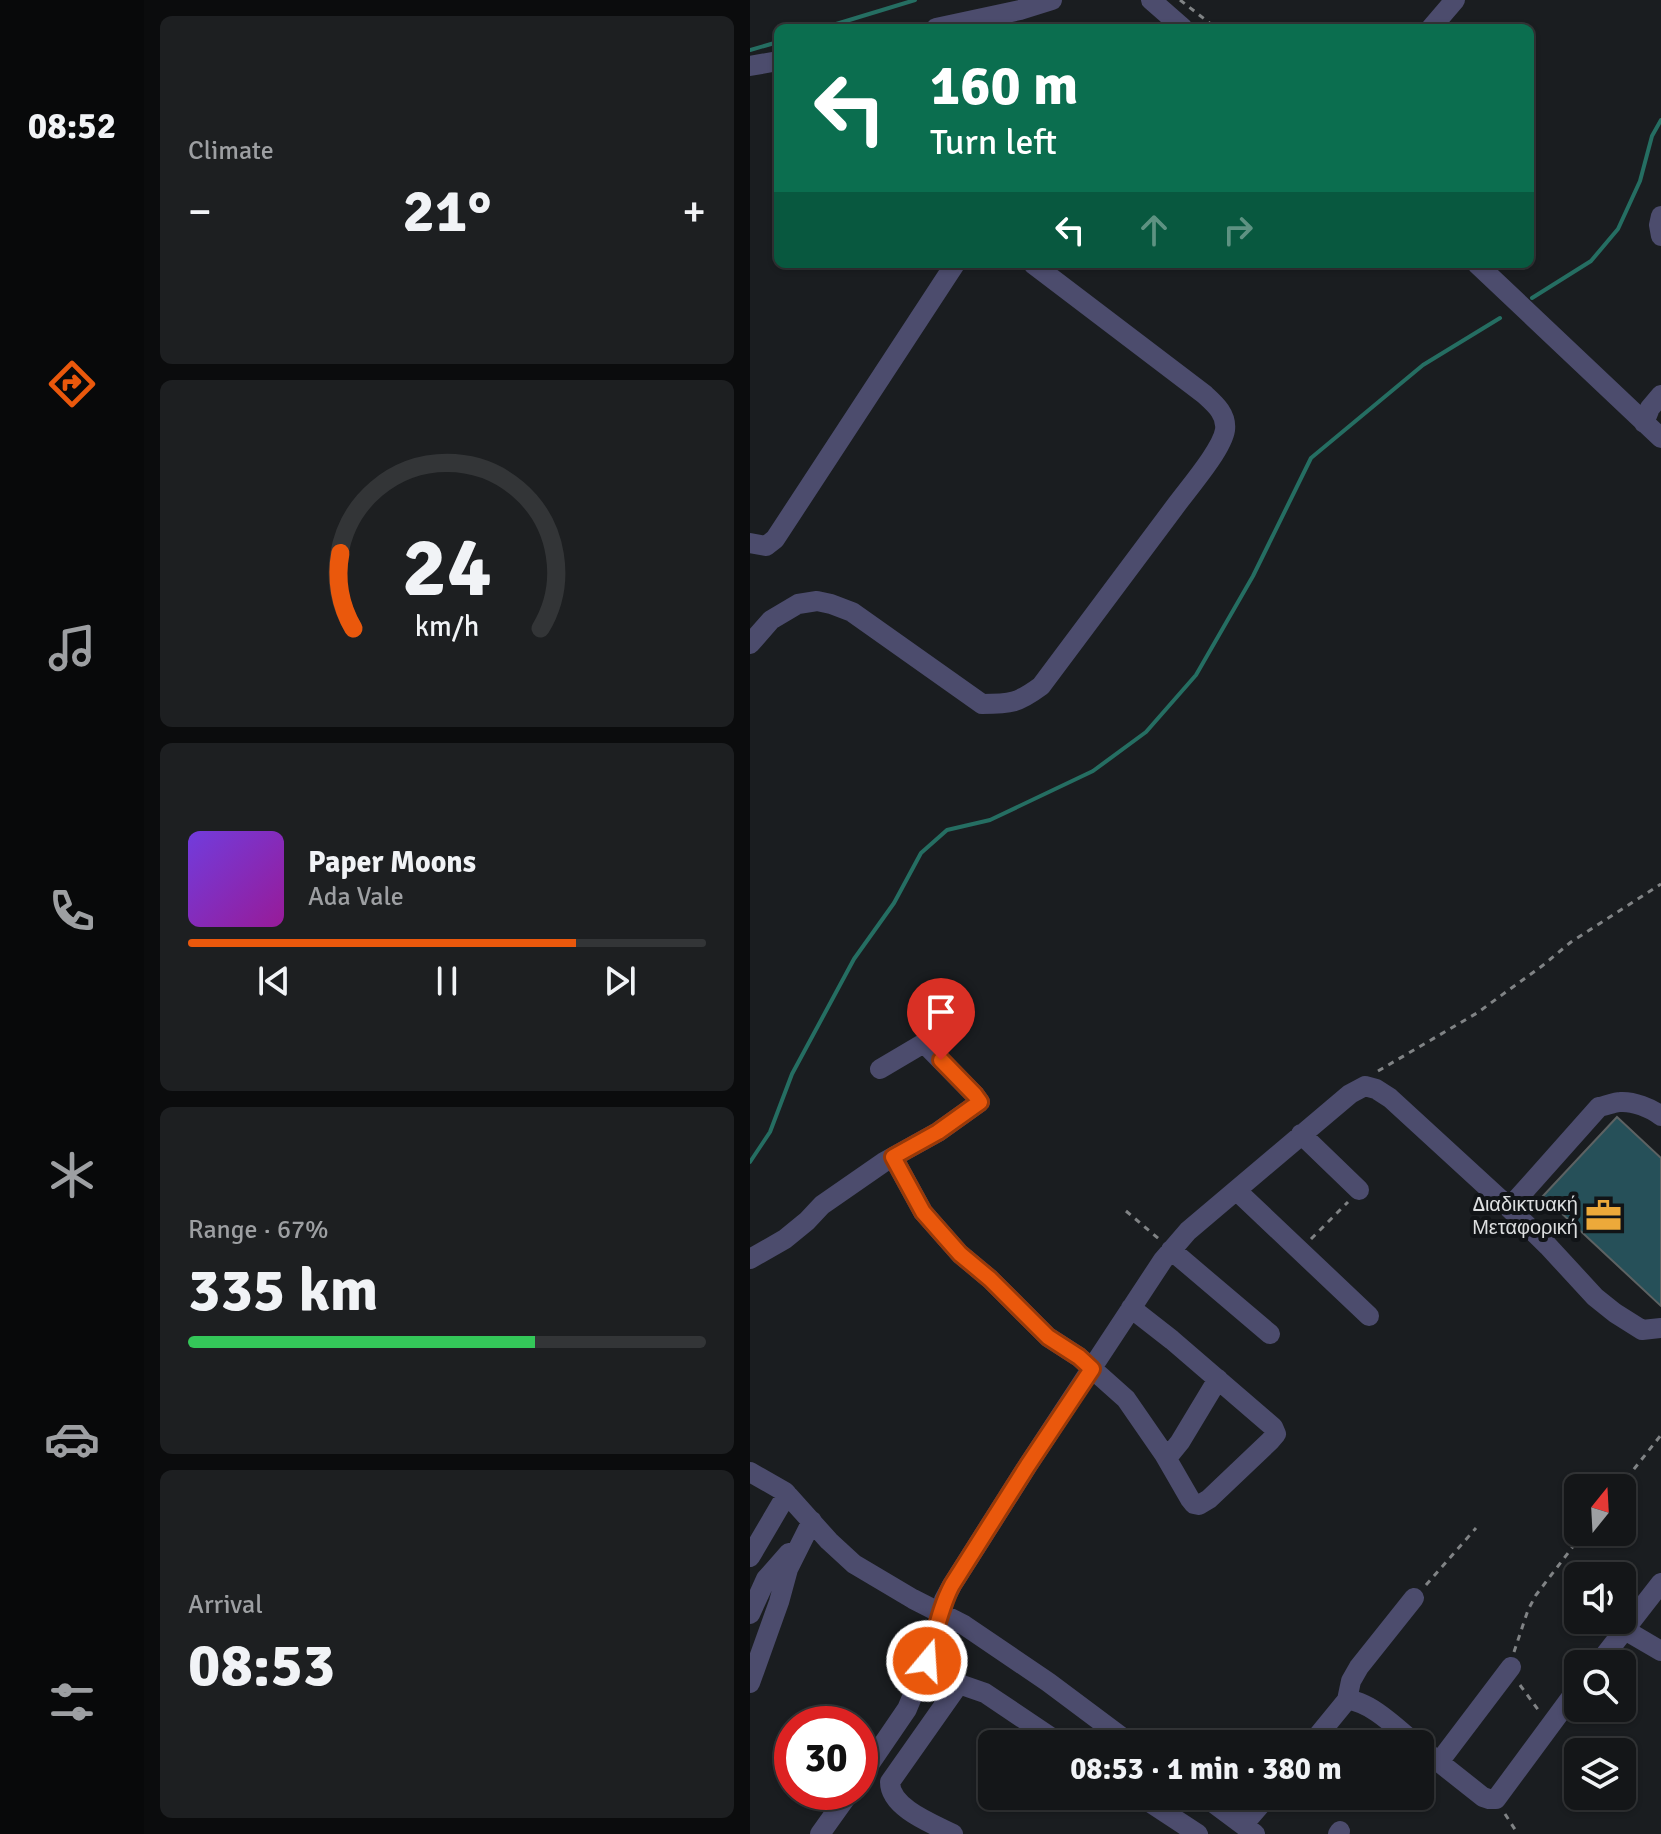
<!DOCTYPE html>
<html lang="en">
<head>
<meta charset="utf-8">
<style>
	body { margin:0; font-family:Signika,sans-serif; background:#1d1f21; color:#f1f3f6; height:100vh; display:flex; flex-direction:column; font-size:30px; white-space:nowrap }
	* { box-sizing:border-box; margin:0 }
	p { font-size:26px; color:#9d9fa2 }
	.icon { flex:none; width:44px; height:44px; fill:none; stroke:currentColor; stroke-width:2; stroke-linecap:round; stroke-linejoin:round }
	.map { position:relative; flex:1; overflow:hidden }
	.sheet { display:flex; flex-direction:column; gap:16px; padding:16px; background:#0b0c0d; width:606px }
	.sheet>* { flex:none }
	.guide { position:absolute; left:24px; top:24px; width:760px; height:244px; border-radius:12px; box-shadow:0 2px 6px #0004,0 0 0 2px #333537; background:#0b6e4f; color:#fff; overflow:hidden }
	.needle { width:52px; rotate:18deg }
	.controls { position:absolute; left:814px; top:1474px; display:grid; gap:16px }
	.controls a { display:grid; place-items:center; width:72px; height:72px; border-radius:12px; background:#141618; box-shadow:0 2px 6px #0004,0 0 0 2px #333537; font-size:40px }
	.speed { position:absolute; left:24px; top:1706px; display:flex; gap:16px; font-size:40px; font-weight:700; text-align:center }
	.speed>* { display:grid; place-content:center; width:104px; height:104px; border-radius:50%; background:#141618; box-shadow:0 2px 6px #0004,0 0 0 2px #333537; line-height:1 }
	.speed .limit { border:12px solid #d22; background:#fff; color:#111 }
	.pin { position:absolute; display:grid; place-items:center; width:68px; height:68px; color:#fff; margin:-82px -34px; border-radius:50% 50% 50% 0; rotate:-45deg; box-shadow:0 0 8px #0007 }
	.pin .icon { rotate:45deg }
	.me { position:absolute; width:88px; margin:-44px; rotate:18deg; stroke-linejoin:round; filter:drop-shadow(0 0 6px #0008) }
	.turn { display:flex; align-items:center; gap:28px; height:168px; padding:0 24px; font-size:36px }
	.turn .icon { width:104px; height:104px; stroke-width:2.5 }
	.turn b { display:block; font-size:56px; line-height:68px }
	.lanes { display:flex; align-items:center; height:76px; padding:0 24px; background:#0003; justify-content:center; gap:40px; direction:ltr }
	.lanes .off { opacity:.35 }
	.big { font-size:60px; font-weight:700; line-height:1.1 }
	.sheet .tile { flex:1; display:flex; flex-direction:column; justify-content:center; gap:12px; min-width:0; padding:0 28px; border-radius:12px; background:#1d1f21 }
	.sheet .dial { align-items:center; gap:0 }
	.dial svg { height:208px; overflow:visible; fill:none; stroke:#333537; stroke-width:7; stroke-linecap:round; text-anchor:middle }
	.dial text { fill:#f1f3f6; stroke:none }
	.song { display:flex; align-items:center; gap:24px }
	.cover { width:96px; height:96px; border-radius:12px; background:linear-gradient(135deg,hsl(260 70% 55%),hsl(300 70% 35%)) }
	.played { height:8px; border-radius:4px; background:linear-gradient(90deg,#ea580c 75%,#333537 75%) }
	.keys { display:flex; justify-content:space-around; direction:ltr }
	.heat { display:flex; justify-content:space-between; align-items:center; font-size:44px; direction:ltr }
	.charge { height:12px; border-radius:6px; background:linear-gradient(90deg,#34c759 67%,#333537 0) }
	.trip { position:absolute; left:228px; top:1730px; width:456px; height:80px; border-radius:12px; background:#141618; box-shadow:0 2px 6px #0004,0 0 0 2px #333537; font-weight:700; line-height:80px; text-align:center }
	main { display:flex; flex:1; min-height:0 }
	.tabs { display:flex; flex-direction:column; width:144px; justify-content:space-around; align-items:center; background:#08090a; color:#9d9fa2 }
	.tabs .icon { width:56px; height:56px }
	.tabs .selected { color:#ea580c }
	.tabs b { font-size:36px; color:#f1f3f6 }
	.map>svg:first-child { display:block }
</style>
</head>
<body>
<main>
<nav class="tabs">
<b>08:52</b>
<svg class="icon selected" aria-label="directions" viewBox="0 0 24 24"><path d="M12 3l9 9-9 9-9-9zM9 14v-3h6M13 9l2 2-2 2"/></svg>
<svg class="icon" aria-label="music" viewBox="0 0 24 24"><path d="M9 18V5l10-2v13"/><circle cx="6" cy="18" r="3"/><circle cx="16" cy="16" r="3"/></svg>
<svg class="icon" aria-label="phone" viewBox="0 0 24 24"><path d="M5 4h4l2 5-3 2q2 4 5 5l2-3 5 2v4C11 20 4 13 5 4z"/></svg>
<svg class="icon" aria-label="climate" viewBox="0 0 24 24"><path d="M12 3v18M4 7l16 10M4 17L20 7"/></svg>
<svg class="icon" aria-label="car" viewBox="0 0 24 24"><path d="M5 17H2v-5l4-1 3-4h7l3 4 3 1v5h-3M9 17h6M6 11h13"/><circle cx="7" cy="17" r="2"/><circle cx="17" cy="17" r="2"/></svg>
<svg class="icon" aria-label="filters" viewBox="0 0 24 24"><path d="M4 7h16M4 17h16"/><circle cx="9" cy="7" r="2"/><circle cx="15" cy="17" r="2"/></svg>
</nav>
<section class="sheet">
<div class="tile"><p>Climate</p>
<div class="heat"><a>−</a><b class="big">21°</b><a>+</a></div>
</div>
<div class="tile dial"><svg viewBox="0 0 100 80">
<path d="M14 69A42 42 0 1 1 86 69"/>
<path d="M14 69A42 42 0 0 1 9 40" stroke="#ea580c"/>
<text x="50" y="56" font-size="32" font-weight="700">24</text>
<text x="50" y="72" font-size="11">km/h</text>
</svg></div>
<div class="tile">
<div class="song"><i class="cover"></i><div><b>Paper Moons</b><p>Ada Vale</p></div></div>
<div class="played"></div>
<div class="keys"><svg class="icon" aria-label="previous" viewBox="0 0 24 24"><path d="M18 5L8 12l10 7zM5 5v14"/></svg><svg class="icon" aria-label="pause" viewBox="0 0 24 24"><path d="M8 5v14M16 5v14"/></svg><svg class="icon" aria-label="next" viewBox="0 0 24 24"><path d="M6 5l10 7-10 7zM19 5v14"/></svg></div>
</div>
<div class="tile"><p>Range · 67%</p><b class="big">335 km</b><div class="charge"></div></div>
<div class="tile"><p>Arrival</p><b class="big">08:53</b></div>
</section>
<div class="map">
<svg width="911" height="1834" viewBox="0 0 911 1834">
	<rect width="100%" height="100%" fill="#1a1d20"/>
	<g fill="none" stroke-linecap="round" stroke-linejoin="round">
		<path stroke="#256e62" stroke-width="4" d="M73 28 165 0
			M0 50 28 42
			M782 298 841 261 868 229 890 181 902 136 911 120
			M0 1162 20 1132 42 1074 104 959 144 903 171 853 197 830 240 820 343 771 396 732 446 675 503 576 561 458 673 365 750 318"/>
	</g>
	<path fill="#265059" stroke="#5d6263" stroke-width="2" d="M867 1117 911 1158V1306L793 1196Z"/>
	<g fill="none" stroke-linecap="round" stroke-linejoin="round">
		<path stroke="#808385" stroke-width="3" stroke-dasharray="6 6" stroke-linecap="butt" d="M430 0 466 28
			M628 1071 727 1013 792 966 821 942 911 884
			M376 1211 409 1239
			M561 1239 598 1202
			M869 1488 911 1435
			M676 1585 726 1528
			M764 1652 778 1610 786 1595 834 1532
			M770 1685 789 1711
			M755 1814 768 1834"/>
		<path stroke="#4c4c6d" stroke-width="20" d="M401 0 433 28
			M186 28 270 10 302 0
			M681 28 705 0
			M0 66 28 61
			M911 216 909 225 911 236
			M727 264 911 438
			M894 423 900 408 911 395
			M0 543 16 546 25 539 205 264
			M0 644 21 620 48 604 67 601 81 604 102 612 232 704C261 704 268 703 291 686 335 627 380 567 424 508 437 490 472 450 475 430 477 414 465 404 454 394L283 264
			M551 1134 609 1190
			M143 1157 173 1212 210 1254 240 1279 298 1337 329 1357 376 1399 414 1454 440 1499 444 1504 449 1505 459 1499 520 1441 526 1434 523 1427 422 1340 381 1308
			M487 1191 619 1316
			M759 1208 849 1107C856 1106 864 1102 870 1102 883 1101 901 1108 911 1116
			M421 1250 520 1334
			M0 1259 35 1239 57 1221 72 1205 134 1162 188 1132 230 1102 225 1095 174 1043 130 1069
			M417 1458 430 1442 468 1379
			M0 1472 35 1492 79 1541 104 1564 163 1599 214 1625 298 1682 381 1744
			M0 1557 37 1494
			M0 1614 16 1579 39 1553
			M875 1630 911 1651
			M848 1664 911 1583
			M0 1683 29 1602 38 1569 62 1521
			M168 1684H209L235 1693 311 1744
			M597 1700 601 1681 609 1667 664 1598
			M561 1744 597 1700C619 1700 649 1730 666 1744
			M670 1747 733 1797 739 1799H746L828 1688
			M689 1762 761 1667
			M110 1778 157 1709 177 1661 192 1614 194 1600 202 1585 278 1465 413 1260 438 1231 600 1094 615 1086 626 1089 640 1098 749 1198 798 1246 845 1297 865 1313 892 1330 911 1328
			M390 1796 448 1834
			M454 1796 505 1834
			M493 1825 518 1796
			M70 1834 100 1792
			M203 1834C183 1824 140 1808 140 1782L209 1684
			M588 1834 590 1831"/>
	</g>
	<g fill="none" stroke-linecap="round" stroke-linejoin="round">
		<defs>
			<path id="route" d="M177 1661C185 1636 190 1607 202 1585L278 1465 342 1369 329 1357 298 1337 240 1279 210 1254 173 1212 143 1157 188 1132 230 1102 225 1095 191 1060"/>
		</defs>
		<use href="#route" stroke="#983908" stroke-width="20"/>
		<use href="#route" stroke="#ea580c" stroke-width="14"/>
	</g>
	<defs>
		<symbol id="office-bare" viewBox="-9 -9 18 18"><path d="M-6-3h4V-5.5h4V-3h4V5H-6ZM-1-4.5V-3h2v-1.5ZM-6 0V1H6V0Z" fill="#eca93a" stroke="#111417" stroke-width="2.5" paint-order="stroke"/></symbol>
	</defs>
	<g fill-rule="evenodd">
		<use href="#office-bare" x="828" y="1190" width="51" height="51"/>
	</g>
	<g text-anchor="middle" stroke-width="8" stroke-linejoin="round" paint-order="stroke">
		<g font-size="20" fill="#dcdedf" stroke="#111417" text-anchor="end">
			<text x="828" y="1211">Διαδικτυακή<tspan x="828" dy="23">Μεταφορική</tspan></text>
		</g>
	</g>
</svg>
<div class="controls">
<a><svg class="needle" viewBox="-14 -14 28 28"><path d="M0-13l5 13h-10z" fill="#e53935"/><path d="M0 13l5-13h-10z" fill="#9d9fa2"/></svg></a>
<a><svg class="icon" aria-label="sound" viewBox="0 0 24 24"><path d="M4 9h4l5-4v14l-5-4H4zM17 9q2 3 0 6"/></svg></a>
<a><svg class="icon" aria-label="search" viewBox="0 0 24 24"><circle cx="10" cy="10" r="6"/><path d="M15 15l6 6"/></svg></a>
<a><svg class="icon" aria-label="layers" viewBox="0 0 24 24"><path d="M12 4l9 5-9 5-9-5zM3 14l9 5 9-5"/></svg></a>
</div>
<div class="speed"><div class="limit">30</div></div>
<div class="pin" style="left:191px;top:1060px;background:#d93025"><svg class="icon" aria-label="arrive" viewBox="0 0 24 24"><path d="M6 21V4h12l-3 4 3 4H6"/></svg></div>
<svg class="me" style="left:177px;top:1661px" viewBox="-20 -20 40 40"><circle r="17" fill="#ea580c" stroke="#fff" stroke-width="3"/><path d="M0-11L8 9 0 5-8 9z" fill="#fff"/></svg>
<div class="trip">08:53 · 1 min · 380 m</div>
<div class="guide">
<div class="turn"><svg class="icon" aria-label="left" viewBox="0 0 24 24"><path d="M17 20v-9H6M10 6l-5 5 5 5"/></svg><div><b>160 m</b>Turn left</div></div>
<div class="lanes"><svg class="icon" aria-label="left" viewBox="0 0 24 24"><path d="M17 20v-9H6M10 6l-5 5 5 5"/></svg><svg class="icon off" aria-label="ahead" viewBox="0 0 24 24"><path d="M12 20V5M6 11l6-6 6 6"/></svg><svg class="icon off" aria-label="right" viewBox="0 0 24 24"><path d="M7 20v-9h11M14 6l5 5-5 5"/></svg></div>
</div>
</div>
</main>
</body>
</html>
